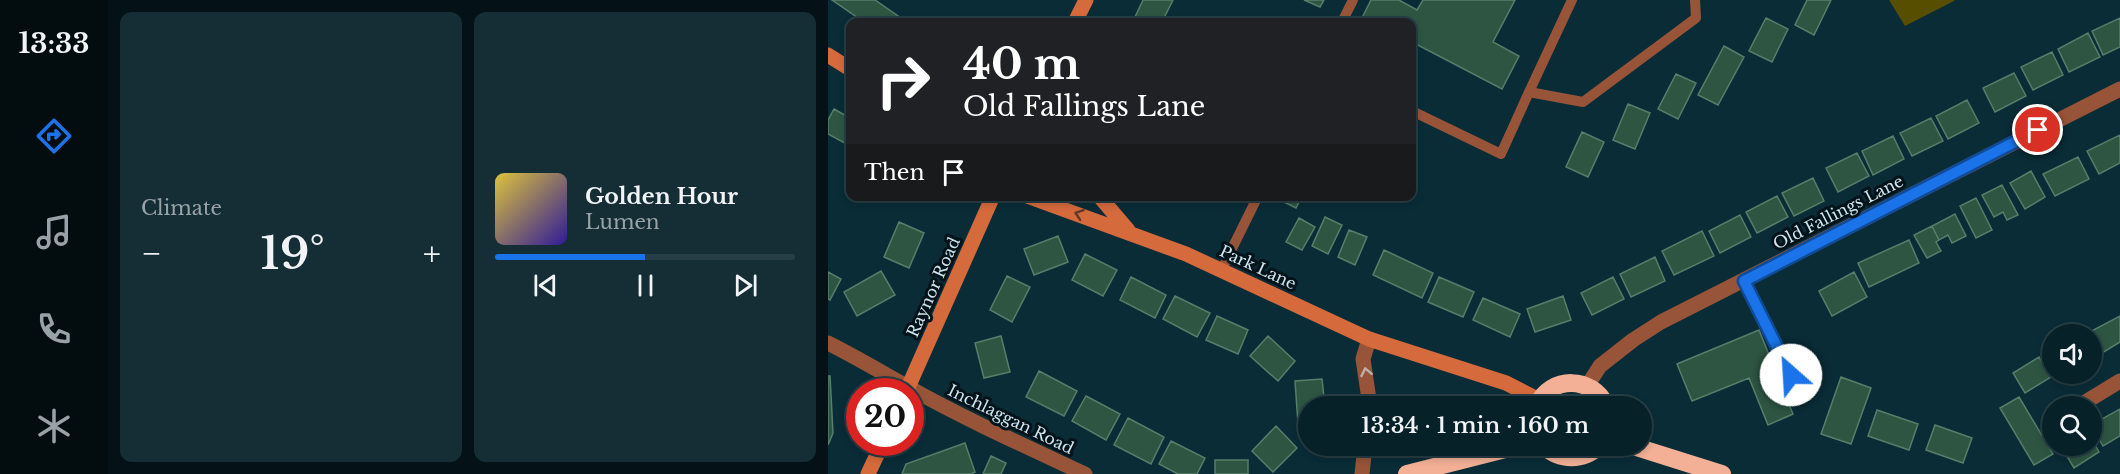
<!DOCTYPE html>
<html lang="en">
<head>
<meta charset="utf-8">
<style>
	body { margin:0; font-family:"Libre Baskerville",serif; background:#152e35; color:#f1f3f6; height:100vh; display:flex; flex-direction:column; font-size:22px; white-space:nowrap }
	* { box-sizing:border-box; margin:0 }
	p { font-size:20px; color:#98a3a8 }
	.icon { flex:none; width:33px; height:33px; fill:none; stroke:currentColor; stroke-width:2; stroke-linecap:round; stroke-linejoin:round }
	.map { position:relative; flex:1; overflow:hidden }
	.details { display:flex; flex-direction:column; gap:12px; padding:12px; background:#041217; width:720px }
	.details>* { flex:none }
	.hud { position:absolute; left:18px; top:18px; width:570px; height:183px; border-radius:12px; box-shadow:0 3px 9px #0003,0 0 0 2px #283e46; background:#202124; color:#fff; overflow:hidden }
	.controls { position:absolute; left:1214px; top:324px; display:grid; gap:12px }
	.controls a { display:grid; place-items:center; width:60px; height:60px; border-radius:50%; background:#072129; box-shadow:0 3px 9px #0003,0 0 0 2px #283e46; font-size:30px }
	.speed { position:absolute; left:18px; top:378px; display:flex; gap:12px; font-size:30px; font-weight:700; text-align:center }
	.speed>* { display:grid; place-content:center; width:78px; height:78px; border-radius:50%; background:#072129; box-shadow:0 3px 9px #0003,0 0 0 2px #283e46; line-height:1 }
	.speed .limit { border:9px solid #d22; background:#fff; color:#111 }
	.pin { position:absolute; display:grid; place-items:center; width:51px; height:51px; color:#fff; margin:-26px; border:3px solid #fff; border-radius:50%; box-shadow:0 2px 6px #0007 }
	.me { position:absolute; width:66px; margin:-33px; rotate:334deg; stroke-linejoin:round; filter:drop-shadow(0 0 4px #0008) }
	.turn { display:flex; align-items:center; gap:21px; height:126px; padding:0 18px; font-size:27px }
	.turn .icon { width:78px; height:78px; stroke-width:2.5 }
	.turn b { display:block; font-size:42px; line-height:51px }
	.then { display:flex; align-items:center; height:57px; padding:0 18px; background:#0003; gap:12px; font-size:22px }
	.big { font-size:45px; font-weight:600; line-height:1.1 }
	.details .tile { flex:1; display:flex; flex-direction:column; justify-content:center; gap:9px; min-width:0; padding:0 21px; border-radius:12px; background:#152e35 }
	.song { display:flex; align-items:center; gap:18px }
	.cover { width:72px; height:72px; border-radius:9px; background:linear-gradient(135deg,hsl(50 70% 55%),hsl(250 70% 35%)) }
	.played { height:6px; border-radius:3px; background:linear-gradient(90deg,#1a73e8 50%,#283e46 50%) }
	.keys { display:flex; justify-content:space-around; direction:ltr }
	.heat { display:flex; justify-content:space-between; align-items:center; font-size:33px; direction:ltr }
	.details .tiles { flex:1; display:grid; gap:12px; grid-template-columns:repeat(2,1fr) }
	.trip { position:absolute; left:470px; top:396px; width:354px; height:60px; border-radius:30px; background:#072129; box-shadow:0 3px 9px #0003,0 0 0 2px #283e46; font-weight:600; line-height:60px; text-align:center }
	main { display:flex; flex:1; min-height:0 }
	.menu { display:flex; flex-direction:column; width:108px; justify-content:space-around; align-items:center; background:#030d10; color:#98a3a8 }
	.menu .icon { width:42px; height:42px }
	.menu .selected { color:#1a73e8 }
	.menu b { font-size:27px; color:#f1f3f6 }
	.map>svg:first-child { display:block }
</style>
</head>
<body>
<main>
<nav class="menu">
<b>13:33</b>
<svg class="icon selected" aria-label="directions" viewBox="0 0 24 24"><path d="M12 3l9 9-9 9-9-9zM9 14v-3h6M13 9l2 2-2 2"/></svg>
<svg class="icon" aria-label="music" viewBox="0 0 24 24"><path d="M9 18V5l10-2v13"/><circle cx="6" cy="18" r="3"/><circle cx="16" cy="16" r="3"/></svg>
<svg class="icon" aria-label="phone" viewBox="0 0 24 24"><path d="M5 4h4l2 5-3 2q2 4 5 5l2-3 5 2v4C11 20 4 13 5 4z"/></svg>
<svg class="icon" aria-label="climate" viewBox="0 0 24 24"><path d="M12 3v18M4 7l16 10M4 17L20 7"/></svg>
</nav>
<section class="details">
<div class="tiles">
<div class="tile"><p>Climate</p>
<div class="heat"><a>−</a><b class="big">19°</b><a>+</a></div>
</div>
<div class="tile">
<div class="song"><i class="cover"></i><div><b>Golden Hour</b><p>Lumen</p></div></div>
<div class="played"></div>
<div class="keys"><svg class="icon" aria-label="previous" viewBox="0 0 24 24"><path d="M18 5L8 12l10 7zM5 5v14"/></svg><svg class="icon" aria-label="pause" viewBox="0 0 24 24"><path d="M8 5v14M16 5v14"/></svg><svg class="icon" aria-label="next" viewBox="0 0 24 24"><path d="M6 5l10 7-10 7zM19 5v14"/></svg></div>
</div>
</div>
</section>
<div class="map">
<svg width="1292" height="474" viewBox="0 0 1292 474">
	<rect width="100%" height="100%" fill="#092c37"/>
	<path fill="#574e00" d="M1061 0H1126V1L1077 26Z"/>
	<path fill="#2d5542" stroke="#567e6a" stroke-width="1.5" d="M4 0H47L70 16 66 22H36Z
		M315 0H345L334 22H318L307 17Z
		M476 0H496L492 7Z
		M543 0H571L589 10 595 0H687L665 42 691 56 674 89 584 42V22H546L535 16Z
		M979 0H1003L986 35 967 25Z
		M938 18 960 29 944 62 921 51Z
		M1292 18V47L1275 55 1264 31Z
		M1260 33 1272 57 1241 72 1230 49Z
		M896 46 916 57 890 105 870 95Z
		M1224 52 1235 75 1205 90 1193 67Z
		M1186 73 1198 96 1167 112 1155 88Z
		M848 74 868 83 850 119 830 109Z
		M1139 100 1151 123 1120 139 1108 116Z
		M800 104 822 113 807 149 785 140Z
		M6 109 22 118V146L0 134V120Z
		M1103 118 1115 141 1084 156 1072 133Z
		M754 132 776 142 760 177 738 167Z
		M1292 135V163L1271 174 1259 151Z
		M1065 136 1076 159 1045 175 1034 151Z
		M1029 153 1041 176 1010 192 998 168Z
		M1250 157 1261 179 1227 196 1215 174Z
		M1203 171 1217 197 1197 209 1182 183Z
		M985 178 996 201 966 216 954 193Z
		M1174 185 1190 215 1179 220 1175 212 1166 217 1154 195Z
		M444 196H474L468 208Z
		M949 196 960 217 929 233 918 212Z
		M1148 198 1164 230 1148 238 1132 206Z
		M1127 214 1138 236 1124 243 1120 235 1111 240 1104 226Z
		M912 215 923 237 892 253 881 231Z
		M497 217 514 225 500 254 484 246Z
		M471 218 487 227 474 250 458 242Z
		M71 222 96 233 81 268 56 257Z
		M1104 226 1111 240 1108 242 1113 251 1099 258 1086 235Z
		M521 230 539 237 527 265 510 257Z
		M874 231 886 256 846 275 834 251Z
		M230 236 240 262 206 275 196 249Z
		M1081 240 1091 263 1041 287 1030 263Z
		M556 250 605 273 594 298 545 275Z
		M257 254 289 270 275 296 244 280Z
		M827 257 837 281 803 297 792 274Z
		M53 271 67 295 29 316 16 292Z
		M0 272 13 279 2 300 0 299Z
		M1026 272 1039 297 1004 316 991 291Z
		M179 276 202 287 184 322 162 310Z
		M303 277 338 295 327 318 292 300Z
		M611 277 646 292 635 317 600 302Z
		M785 277 796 299 764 315 753 293Z
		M347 296 382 313 369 337 335 319Z
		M735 296 743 320 707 332 699 309Z
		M655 298 692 314 682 337 645 320Z
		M389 316 420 330 410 354 378 340Z
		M1292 316V342L1269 356 1263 345V334H1258Z
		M931 330 965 414 940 425 921 378 864 401 849 364Z
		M173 336 182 372 156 378 147 343Z
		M440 336 467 361 450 381 422 356Z
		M1211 357 1223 377 1197 393 1185 373Z
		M211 371 249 391 236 416 198 397Z
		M0 376H2L5 433 0 445Z
		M1013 377 1043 388 1023 444 993 434Z
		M494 379 497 406H480V423L470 424 467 381Z
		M258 396 292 414 278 440 244 421Z
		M1191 397 1225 454 1206 465 1172 408Z
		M1292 409V436L1275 446 1263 425Z
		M1049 410 1090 424 1081 450 1040 436Z
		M300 418 336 437 323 464 286 445Z
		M1107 425 1144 438 1135 463 1098 450Z
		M448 426 469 448 445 472 424 451Z
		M1263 438 1271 452 1246 468 1234 448 1237 446H1263Z
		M343 441 377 458 369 474H350L331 464Z
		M137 443 147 472 143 474H74L78 464Z
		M163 456 178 463 173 474H155Z
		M387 460H420V474H387Z"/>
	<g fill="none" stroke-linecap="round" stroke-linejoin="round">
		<path stroke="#975438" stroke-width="10" d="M514 22 525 0
			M701 92 744 0
			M584 111 673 154 701 92 755 102 868 18 867 0
			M394 269 430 196
			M916 281 963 375"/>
		<path stroke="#975438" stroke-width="15" d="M541 339 535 359 542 406
			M0 343C28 357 53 372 80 387 137 419 197 446 257 474
			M759 386 772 366 805 340 833 322 1292 89
			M1251 406 1292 381
			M534 474 537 446"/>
		<path stroke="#d56a3c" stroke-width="15" d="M247 22 258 0
			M0 55 22 69
			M199 196 358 254 541 339 678 383 711 400
			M271 196 300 230
			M78 392 165 196
			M40 474 55 442"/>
		<path stroke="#f3b096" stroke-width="18" d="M709 406C722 375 765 376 778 406
			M716 446C732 461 755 461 771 446
			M805 446 894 474
			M579 474 689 446"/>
	</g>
	<defs><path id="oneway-chevron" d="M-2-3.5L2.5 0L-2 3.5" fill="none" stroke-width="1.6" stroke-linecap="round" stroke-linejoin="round" transform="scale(1.5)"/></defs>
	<use stroke="#613a29" href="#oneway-chevron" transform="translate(251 214) rotate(-161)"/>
	<use stroke="#bbb2ae" href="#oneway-chevron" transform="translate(538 372) rotate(-102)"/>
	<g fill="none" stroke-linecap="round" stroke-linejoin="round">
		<defs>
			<path id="route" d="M963 375 916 281 1210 130"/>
		</defs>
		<use href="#route" stroke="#114b97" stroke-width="15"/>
		<use href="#route" stroke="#1a73e8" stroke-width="10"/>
	</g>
	<g text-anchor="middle" stroke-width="6" stroke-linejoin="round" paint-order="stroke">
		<g font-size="16" fill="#cee5ee" stroke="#031319">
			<text transform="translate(1010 212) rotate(-27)" y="6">Old Fallings Lane</text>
			<text transform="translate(430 267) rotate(25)" y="6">Park Lane</text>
			<text transform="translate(105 287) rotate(-66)" y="6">Raynor Road</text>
			<text transform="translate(183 419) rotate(26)" y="6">Inchlaggan Road</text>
		</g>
	</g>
</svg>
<div class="controls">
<a><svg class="icon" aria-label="sound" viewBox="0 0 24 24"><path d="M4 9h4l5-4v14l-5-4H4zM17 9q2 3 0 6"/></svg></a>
<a><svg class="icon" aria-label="search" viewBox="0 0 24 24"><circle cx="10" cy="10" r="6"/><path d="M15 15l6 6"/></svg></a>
</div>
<div class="speed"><div class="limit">20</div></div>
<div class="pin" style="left:1210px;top:130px;background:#d93025"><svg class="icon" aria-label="arrive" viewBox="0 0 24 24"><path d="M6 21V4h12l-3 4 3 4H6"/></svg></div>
<svg class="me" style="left:963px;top:375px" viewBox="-20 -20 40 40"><circle r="19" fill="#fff"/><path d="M0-13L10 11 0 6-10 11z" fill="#1a73e8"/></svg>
<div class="trip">13:34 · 1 min · 160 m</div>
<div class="hud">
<div class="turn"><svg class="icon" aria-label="right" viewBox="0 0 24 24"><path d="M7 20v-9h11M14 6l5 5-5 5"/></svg><div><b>40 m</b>Old Fallings Lane</div></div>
<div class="then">Then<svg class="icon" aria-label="arrive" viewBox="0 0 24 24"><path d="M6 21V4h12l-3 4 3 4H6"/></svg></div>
</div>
</div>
</main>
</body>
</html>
